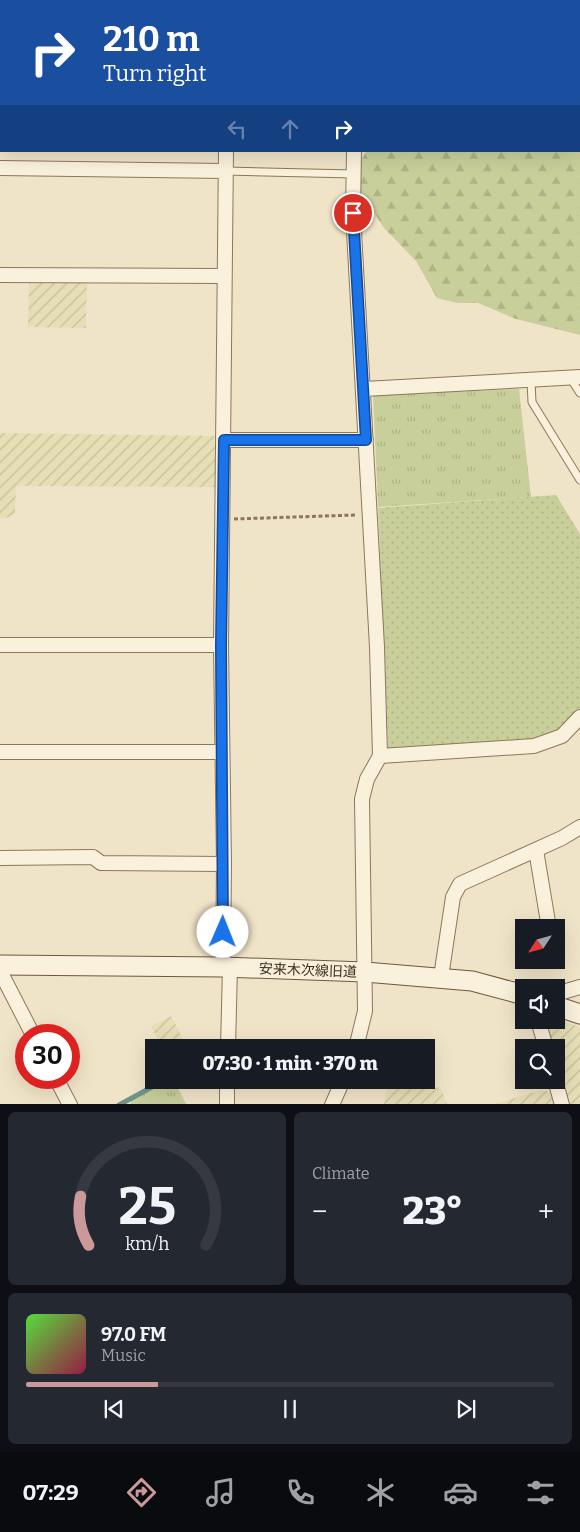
<!DOCTYPE html>
<html lang="en">
<head>
<meta charset="utf-8">
<style>
	body { margin:0; font-family:Bitter,"Noto Sans JP",serif; background:#242831; color:#f1f3f6; height:100vh; display:flex; flex-direction:column; font-size:19px; white-space:nowrap }
	* { box-sizing:border-box; margin:0 }
	p { font-size:16px; color:#9ea1a6 }
	.icon { flex:none; width:28px; height:28px; fill:none; stroke:currentColor; stroke-width:2; stroke-linecap:round; stroke-linejoin:round }
	.map { position:relative; height:1104px; overflow:hidden }
	.sheet { display:flex; flex-direction:column; gap:8px; padding:8px; background:#0d0f14; flex:1 }
	.sheet>* { flex:none }
	.top-card { position:absolute; left:0px; top:0px; width:580px; height:152px; box-shadow:0 5px 20px #0002; background:#1a4fa0; color:#fff; overflow:hidden }
	.needle { width:32px; rotate:234deg }
	.tools { position:absolute; left:515px; top:919px; display:grid; gap:10px }
	.tools a { display:grid; place-items:center; width:50px; height:50px; border-radius:0px; background:#171b24; box-shadow:0 5px 20px #0002; font-size:25px }
	.speed { position:absolute; left:15px; top:1024px; display:flex; gap:10px; font-size:25px; font-weight:700; text-align:center }
	.speed>* { display:grid; place-content:center; width:65px; height:65px; border-radius:50%; background:#171b24; box-shadow:0 5px 20px #0002; line-height:1 }
	.speed .limit { border:8px solid #d22; background:#fff; color:#111 }
	.pin { position:absolute; display:grid; place-items:center; width:42px; height:42px; color:#fff; margin:-21px; border:2px solid #fff; border-radius:50%; box-shadow:0 1px 5px #0007 }
	.me { position:absolute; width:55px; margin:-28px; rotate:1deg; stroke-linejoin:round; filter:drop-shadow(0 0 4px #0008) }
	.turn { display:flex; align-items:center; gap:18px; height:105px; padding:0 20px; font-size:22px }
	.turn .icon { width:65px; height:65px; stroke-width:2.5 }
	.turn b { display:block; font-size:35px; line-height:42px }
	.lanes { display:flex; align-items:center; height:48px; padding:0 20px; background:#0003; justify-content:center; gap:25px; direction:ltr }
	.lanes .off { opacity:.35 }
	.big { font-size:38px; font-weight:800; line-height:1.1 }
	.sheet .card { flex:1; display:flex; flex-direction:column; justify-content:center; gap:8px; min-width:0; padding:0 18px; border-radius:8px; background:#242831 }
	.sheet .dial { align-items:center; gap:0 }
	.dial svg { height:130px; overflow:visible; fill:none; stroke:#363941; stroke-width:7; stroke-linecap:round; text-anchor:middle }
	.dial text { fill:#f1f3f6; stroke:none }
	.song { display:flex; align-items:center; gap:15px }
	.cover { width:60px; height:60px; border-radius:8px; background:linear-gradient(135deg,hsl(110 70% 55%),hsl(340 70% 35%)) }
	.played { height:5px; border-radius:2px; background:linear-gradient(90deg,#cc999b 25%,#363941 25%) }
	.keys { display:flex; justify-content:space-around; direction:ltr }
	.heat { display:flex; justify-content:space-between; align-items:center; font-size:28px; direction:ltr }
	.sheet .tiles { flex:1; display:grid; gap:8px; grid-template-columns:1fr 1fr }
	.card:last-child { grid-column:span 2 }
	.trip { position:absolute; left:145px; top:1039px; width:290px; height:50px; border-radius:0px; background:#171b24; box-shadow:0 5px 20px #0002; font-weight:800; line-height:50px; text-align:center }
	.menu { display:flex; height:80px; justify-content:space-around; align-items:center; background:#090b0e; color:#9ea1a6 }
	.menu .icon { width:35px; height:35px }
	.menu .on { color:#cc999b }
	.menu b { font-size:22px; color:#f1f3f6 }
	.map>svg:first-child { display:block }
</style>
</head>
<body>
<div class="map">
<svg width="580" height="1105" viewBox="0 0 580 1105">
	<defs>
		<pattern id="farmland-furrows" width="10" height="10" patternUnits="userSpaceOnUse" patternTransform="scale(1.25)"><rect width="10" height="10" fill="#e6deb5"/><path d="M-1 1l2-2M0 10L10 0M9 11l2-2" fill="none" stroke="#c6bf9b"/></pattern>
		<pattern id="grass-tufts" width="24" height="20" patternUnits="userSpaceOnUse" patternTransform="scale(1.25)"><rect width="24" height="20" fill="#c9cf9b"/><path d="M3 7l-1-3M5 7V3M7 7l1-3M15 17l-1-3M17 17v-4M19 17l1-3" fill="none" stroke="#aeb285"/></pattern>
		<pattern id="forest-firs" width="22" height="20" patternUnits="userSpaceOnUse" patternTransform="scale(1.25)"><rect width="22" height="20" fill="#c9cf9b"/><path d="M5 1l3.5 6h-7zM16 11l3.5 6h-7z" fill="#aeb285"/></pattern>
		<pattern id="park-dots" width="8" height="8" patternUnits="userSpaceOnUse" patternTransform="scale(1.25)"><rect width="8" height="8" fill="#c9cf9b"/><path d="M2 2h.1M6 6h.1" fill="none" stroke="#aeb285" stroke-width="1.8" stroke-linecap="round"/></pattern>
	</defs>
	<rect width="100%" height="100%" fill="#f0e4c8"/>
	<path fill="url(#farmland-furrows)" d="M29 280 87 281 86 328 28 327Z
		M0 433 219 436 218 487 16 486 15 513 7 518H0Z
		M171 1016 187 1047H162L151 1026Z
		M556 1019 580 1027V1104H567L556 1066V1048L551 1047 543 1020Z
		M389 1080H424L430 1089 440 1087 447 1104H384Z
		M541 1090 552 1092 555 1105H492Z"/>
	<path fill="url(#grass-tufts)" d="M519 389 531 497 378 507 373 395Z
		M165 1080H174L186 1104H131L130 1098Z"/>
	<path fill="url(#forest-firs)" d="M474 0H580V335L516 319 478 303H457L437 298 416 261 384 228 359 189 357 170 366 151H579V1H472Z"/>
	<path fill="url(#park-dots)" d="M556 495 580 534V711C569 730 549 736 529 740L388 748 378 508Z"/>
	<g fill="none" stroke-linecap="round" stroke-linejoin="round">
		<path stroke="#6f938a" stroke-width="5" d="M119 1105 165 1080"/>
		<defs>
			<path id="lane" d="M226 171 354 174
				M571 379 580 393
				M531 381 532 402 580 480"/>
			<path id="street" d="M226 0V1
				M359 1V0
				M0 63H1
				M354 151 353 213 377 647 380 756 367 779 362 799 365 1011 356 1048
				M0 168 226 171
				M0 275 224 276
				M364 389 580 377
				M224 440H366
				M0 645H221
				M0 752H222
				M380 756 534 746 562 736 580 717
				M536 850 549 928
				M0 858 93 857 101 863 224 864
				M223 967 224 864 221 645 226 151
				M0 971 33 1035
				M441 977 453 897 460 884 562 838 580 827
				M556 994 580 987
				M538 1020 546 1048
				M228 1048 230 967
				M56 1078 70 1105
				M555 1080 562 1105
				M227 1105V1080
				M332 1105 343 1080"/>
			<path id="secondary" d="M0 965 223 967 365 972 472 981 524 995
				M556 1006 580 1014"/>
		</defs>
		<use href="#lane" stroke="#8d765c" stroke-width="9"/>
		<use href="#street" stroke="#8d765c" stroke-width="16"/>
		<use href="#secondary" stroke="#6f573f" stroke-width="21"/>
		<path stroke="#8d765c" stroke-width="3" stroke-dasharray="4 2.5" stroke-linecap="butt" d="M234 519 355 515"/>
		<use href="#lane" stroke="#faf1dc" stroke-width="7"/>
		<use href="#street" stroke="#faf1dc" stroke-width="14"/>
		<use href="#secondary" stroke="#faf1dc" stroke-width="19"/>
	</g>
	<g fill="none" stroke-linecap="round" stroke-linejoin="round">
		<defs>
			<path id="route" d="M223 932 221 646 224 440H366L353 213"/>
		</defs>
		<use href="#route" stroke="#114b97" stroke-width="12"/>
		<use href="#route" stroke="#1a73e8" stroke-width="9"/>
	</g>
	<g text-anchor="middle" stroke-width="4" stroke-linejoin="round" paint-order="stroke">
		<g font-size="14" fill="#3d2e20" stroke="#f7eed8">
			<text transform="translate(308 970) rotate(2)" y="5">安来木次線旧道</text>
		</g>
	</g>
</svg>
<div class="tools">
<a><svg class="needle" viewBox="-14 -14 28 28"><path d="M0-13l5 13h-10z" fill="#e53935"/><path d="M0 13l5-13h-10z" fill="#9ea1a6"/></svg></a>
<a><svg class="icon" aria-label="sound" viewBox="0 0 24 24"><path d="M4 9h4l5-4v14l-5-4H4zM17 9q2 3 0 6"/></svg></a>
<a><svg class="icon" aria-label="search" viewBox="0 0 24 24"><circle cx="10" cy="10" r="6"/><path d="M15 15l6 6"/></svg></a>
</div>
<div class="speed"><div class="limit">30</div></div>
<div class="pin" style="left:353px;top:213px;background:#d93025"><svg class="icon" aria-label="arrive" viewBox="0 0 24 24"><path d="M6 21V4h12l-3 4 3 4H6"/></svg></div>
<svg class="me" style="left:223px;top:932px" viewBox="-20 -20 40 40"><circle r="19" fill="#fff"/><path d="M0-13L10 11 0 6-10 11z" fill="#1a73e8"/></svg>
<div class="trip">07:30 · 1 min · 370 m</div>
<div class="top-card">
<div class="turn"><svg class="icon" aria-label="right" viewBox="0 0 24 24"><path d="M7 20v-9h11M14 6l5 5-5 5"/></svg><div><b>210 m</b>Turn right</div></div>
<div class="lanes"><svg class="icon off" aria-label="left" viewBox="0 0 24 24"><path d="M17 20v-9H6M10 6l-5 5 5 5"/></svg><svg class="icon off" aria-label="ahead" viewBox="0 0 24 24"><path d="M12 20V5M6 11l6-6 6 6"/></svg><svg class="icon" aria-label="right" viewBox="0 0 24 24"><path d="M7 20v-9h11M14 6l5 5-5 5"/></svg></div>
</div>
</div>
<section class="sheet">
<div class="tiles">
<div class="card dial"><svg viewBox="0 0 100 80">
<path d="M14 69A42 42 0 1 1 86 69"/>
<path d="M14 69A42 42 0 0 1 9 39" stroke="#cc999b"/>
<text x="50" y="56" font-size="32" font-weight="700">25</text>
<text x="50" y="72" font-size="11">km/h</text>
</svg></div>
<div class="card"><p>Climate</p>
<div class="heat"><a>−</a><b class="big">23°</b><a>+</a></div>
</div>
<div class="card">
<div class="song"><i class="cover"></i><div><b>97.0 FM</b><p>Music</p></div></div>
<div class="played"></div>
<div class="keys"><svg class="icon" aria-label="previous" viewBox="0 0 24 24"><path d="M18 5L8 12l10 7zM5 5v14"/></svg><svg class="icon" aria-label="pause" viewBox="0 0 24 24"><path d="M8 5v14M16 5v14"/></svg><svg class="icon" aria-label="next" viewBox="0 0 24 24"><path d="M6 5l10 7-10 7zM19 5v14"/></svg></div>
</div>
</div>
</section>
<nav class="menu">
<b>07:29</b>
<svg class="icon on" aria-label="directions" viewBox="0 0 24 24"><path d="M12 3l9 9-9 9-9-9zM9 14v-3h6M13 9l2 2-2 2"/></svg>
<svg class="icon" aria-label="music" viewBox="0 0 24 24"><path d="M9 18V5l10-2v13"/><circle cx="6" cy="18" r="3"/><circle cx="16" cy="16" r="3"/></svg>
<svg class="icon" aria-label="phone" viewBox="0 0 24 24"><path d="M5 4h4l2 5-3 2q2 4 5 5l2-3 5 2v4C11 20 4 13 5 4z"/></svg>
<svg class="icon" aria-label="climate" viewBox="0 0 24 24"><path d="M12 3v18M4 7l16 10M4 17L20 7"/></svg>
<svg class="icon" aria-label="car" viewBox="0 0 24 24"><path d="M5 17H2v-5l4-1 3-4h7l3 4 3 1v5h-3M9 17h6M6 11h13"/><circle cx="7" cy="17" r="2"/><circle cx="17" cy="17" r="2"/></svg>
<svg class="icon" aria-label="filters" viewBox="0 0 24 24"><path d="M4 7h16M4 17h16"/><circle cx="9" cy="7" r="2"/><circle cx="15" cy="17" r="2"/></svg>
</nav>
</body>
</html>
